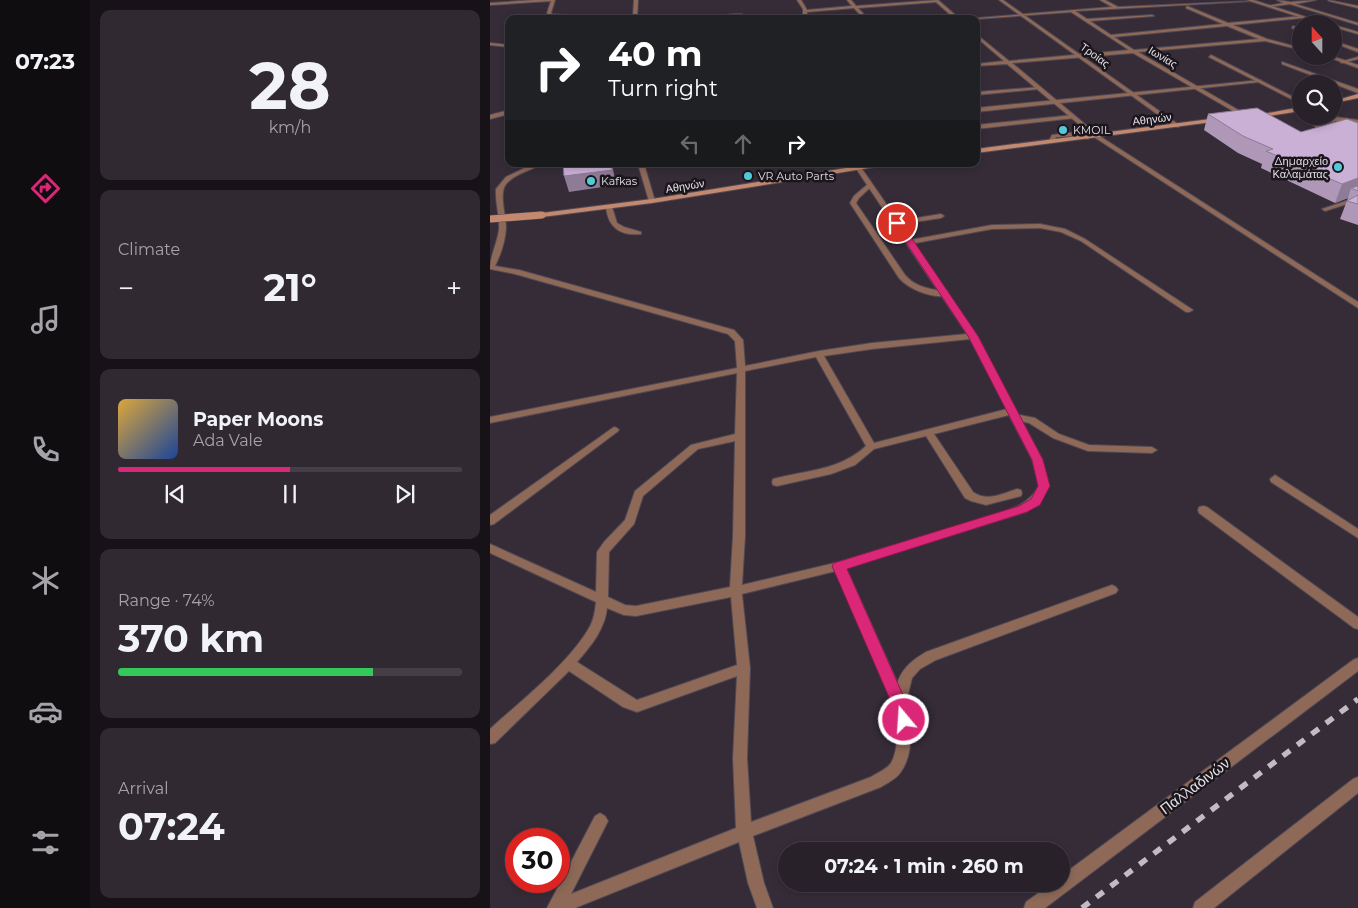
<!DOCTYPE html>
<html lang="en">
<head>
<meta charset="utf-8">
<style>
	body { margin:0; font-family:Montserrat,sans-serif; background:#302932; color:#f1f3f6; height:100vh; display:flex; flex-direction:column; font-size:19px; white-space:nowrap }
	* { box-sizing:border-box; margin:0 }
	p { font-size:16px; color:#a5a3a8 }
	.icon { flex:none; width:28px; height:28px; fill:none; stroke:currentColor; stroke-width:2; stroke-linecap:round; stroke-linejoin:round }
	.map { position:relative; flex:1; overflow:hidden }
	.panel { display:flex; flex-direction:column; gap:10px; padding:10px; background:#161217; width:400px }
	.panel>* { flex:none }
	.top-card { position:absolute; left:15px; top:15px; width:475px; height:152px; border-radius:10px; box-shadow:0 2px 8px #0003,0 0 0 1px #443e47; background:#202124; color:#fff; overflow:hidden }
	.needle { width:32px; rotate:339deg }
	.fabs { position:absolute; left:802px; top:15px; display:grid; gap:10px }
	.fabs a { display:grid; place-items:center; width:50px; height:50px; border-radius:50%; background:#28212a; box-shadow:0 2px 8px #0003,0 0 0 1px #443e47; font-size:25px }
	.speed { position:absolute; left:15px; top:828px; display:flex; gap:10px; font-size:25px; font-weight:700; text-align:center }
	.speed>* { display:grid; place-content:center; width:65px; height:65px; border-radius:50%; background:#28212a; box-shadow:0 2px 8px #0003,0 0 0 1px #443e47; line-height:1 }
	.speed .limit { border:8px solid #d22; background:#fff; color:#111 }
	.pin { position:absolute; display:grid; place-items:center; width:42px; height:42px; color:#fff; margin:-21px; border:2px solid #fff; border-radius:50%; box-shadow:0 1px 5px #0007 }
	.me { position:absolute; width:55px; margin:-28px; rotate:342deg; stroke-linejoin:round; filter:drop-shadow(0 0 4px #0008) }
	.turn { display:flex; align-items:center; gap:18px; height:105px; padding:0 20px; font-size:22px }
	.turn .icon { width:65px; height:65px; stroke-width:2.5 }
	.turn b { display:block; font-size:35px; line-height:42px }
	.lanes { display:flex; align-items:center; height:48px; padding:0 20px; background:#0003; justify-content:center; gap:25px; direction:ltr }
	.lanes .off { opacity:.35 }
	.big { font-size:38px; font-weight:700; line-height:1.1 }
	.panel .card { flex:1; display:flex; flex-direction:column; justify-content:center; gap:8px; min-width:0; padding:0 18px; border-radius:10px; background:#302932 }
	.panel .dial { align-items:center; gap:0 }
	.dial b { font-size:65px; line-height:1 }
	.song { display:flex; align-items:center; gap:15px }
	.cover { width:60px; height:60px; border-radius:8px; background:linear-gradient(135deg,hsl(40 70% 55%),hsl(220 70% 35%)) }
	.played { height:5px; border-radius:2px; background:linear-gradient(90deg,#db2777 50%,#443e47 50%) }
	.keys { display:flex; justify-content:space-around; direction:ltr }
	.heat { display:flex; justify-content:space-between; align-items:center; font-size:28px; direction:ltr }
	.charge { height:8px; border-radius:4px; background:linear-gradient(90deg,#34c759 74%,#443e47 0) }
	.trip { position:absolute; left:288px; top:842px; width:292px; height:50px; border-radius:25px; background:#28212a; box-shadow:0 2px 8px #0003,0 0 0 1px #443e47; font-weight:700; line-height:50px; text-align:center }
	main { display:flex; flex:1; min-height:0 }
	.menu { display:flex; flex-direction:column; width:90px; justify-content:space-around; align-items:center; background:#100d11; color:#a5a3a8 }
	.menu .icon { width:35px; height:35px }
	.menu .current { color:#db2777 }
	.menu b { font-size:22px; color:#f1f3f6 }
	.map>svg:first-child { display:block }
</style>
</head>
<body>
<main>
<nav class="menu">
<b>07:23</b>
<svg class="icon current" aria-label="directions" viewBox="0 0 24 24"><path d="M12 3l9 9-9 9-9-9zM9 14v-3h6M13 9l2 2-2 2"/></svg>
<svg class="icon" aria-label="music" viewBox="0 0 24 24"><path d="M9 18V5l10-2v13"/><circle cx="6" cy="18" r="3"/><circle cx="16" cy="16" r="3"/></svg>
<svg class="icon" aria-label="phone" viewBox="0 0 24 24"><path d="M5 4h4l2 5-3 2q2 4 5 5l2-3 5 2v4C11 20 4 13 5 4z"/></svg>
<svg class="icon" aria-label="climate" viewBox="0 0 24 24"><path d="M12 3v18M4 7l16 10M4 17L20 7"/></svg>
<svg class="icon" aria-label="car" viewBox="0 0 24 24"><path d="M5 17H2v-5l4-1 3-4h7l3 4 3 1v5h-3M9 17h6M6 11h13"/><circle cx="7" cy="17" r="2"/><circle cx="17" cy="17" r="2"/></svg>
<svg class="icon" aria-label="filters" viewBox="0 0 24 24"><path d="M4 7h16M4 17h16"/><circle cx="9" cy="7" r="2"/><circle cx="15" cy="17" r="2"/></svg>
</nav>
<section class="panel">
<div class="card dial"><b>28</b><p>km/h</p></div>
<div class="card"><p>Climate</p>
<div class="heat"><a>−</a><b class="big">21°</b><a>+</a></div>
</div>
<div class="card">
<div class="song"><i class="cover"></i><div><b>Paper Moons</b><p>Ada Vale</p></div></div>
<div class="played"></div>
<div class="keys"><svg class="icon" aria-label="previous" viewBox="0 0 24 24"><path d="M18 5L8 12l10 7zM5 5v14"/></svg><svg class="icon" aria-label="pause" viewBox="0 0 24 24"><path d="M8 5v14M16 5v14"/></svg><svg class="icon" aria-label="next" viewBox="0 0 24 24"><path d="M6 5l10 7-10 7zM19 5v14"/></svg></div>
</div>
<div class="card"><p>Range · 74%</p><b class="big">370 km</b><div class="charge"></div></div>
<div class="card"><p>Arrival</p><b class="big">07:24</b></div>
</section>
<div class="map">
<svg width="868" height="908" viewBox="0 0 868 908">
	<rect width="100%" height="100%" fill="#352c38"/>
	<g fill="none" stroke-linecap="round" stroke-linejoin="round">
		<defs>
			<path id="service" d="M803 26 811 29V31L802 28Z
				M844 41 868 49V52L844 43Z
				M868 57V59L852 63 850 62Z
				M771 80 769 82 486 112V108Z
				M551 87 549 89 486 95V92Z
				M583 115 585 116V118L486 129V125Z
				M846 117 868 120V124L846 121 826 127 823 125Z
				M586 132 601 137 598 139 586 136 566 137 564 142 559 141 562 135Z
				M378 184 383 185 369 198 366 203 415 275C426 288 441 289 458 292V296C441 298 420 290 409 278L360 203 364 196Z
				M868 194V199L860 203 835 211 832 209 856 201Z
				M119 205 122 207 127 223 134 227 151 232V234C131 236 118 228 116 207Z
				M550 224 575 229 595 239 703 310 699 312H696L591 241 571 232 550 228 502 229 420 244 416 242 420 240 502 225Z
				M525 414 545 418 569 434 599 445 662 447 667 450 662 453 598 451 563 438 539 423 522 419 520 417Z
				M622 585 626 587 628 590 626 593 446 660 430 669 422 678 415 707 410 709 405 707C403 702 404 697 405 692 409 671 419 662 436 652Z"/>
			<path id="minor" d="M44 0H65L61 13 62 14 119 19 60 16 57 13 61 1 0 5V3Z
				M144 0H148L147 19H123L143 16Z
				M307 0H311L317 10 362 6 357 0H361L366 6 448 0 470 19H465L446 2 368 8 378 19H374L364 8 317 12V19H313V9Z
				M610 0H615L628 7 764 1 585 11 597 19 662 15 664 16 600 21 621 35 733 24 696 8 697 6 738 23 813 16 812 18 743 25 777 39 811 48V50L775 41 648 52 757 115V117L755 118 643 53 522 63 608 135 868 302V308L604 137 517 64 486 66V64L514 61 486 37V34L519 61 639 50 581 12 486 19H475L622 7ZM737 26 769 39 644 50 624 37Z
				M787 0 800 2 826 0 805 4 868 23V25L800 4 779 7 777 6 794 3Z
				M838 0 868 6V8L839 1Z
				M245 14H252L255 19H251L250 16 198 19Z
				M0 43 19 45V47L0 45Z
				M721 55 811 101V104L719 57Z
				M835 56H842L868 65V68Z
				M792 62 868 89V93L792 64Z
				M19 110V114L0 119V115Z
				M43 164H51C41 171 26 173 17 183 8 192 16 215 16 228 15 242 11 254 5 266L29 270 244 330 253 340 255 366 329 351 382 343 477 334 365 167 370 166 408 221 451 214 454 216 451 218 411 224 487 336 552 459 559 486 549 502 536 512 356 568 417 704C422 724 424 755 410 773 406 779 397 783 391 787L263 836 274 883 283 908H267L258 883 249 842 85 908H57L105 816 110 813 115 816 118 821 81 894 246 828 243 758 247 676 147 712 133 707 79 671 5 743 0 744V729C31 701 79 663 99 628 104 620 105 611 106 602L0 553V544L106 592 107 552 114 542 135 520 145 491 201 445 245 434 247 373 0 423V417L247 368 245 341 238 334 25 274 0 269C0 256 7 244 9 230 10 216 5 203 6 189L16 177ZM480 339 517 409 384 443 334 356 382 349ZM326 357 376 446C349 471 316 470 283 479L282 482 283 485 287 486 341 474 365 465 384 449 436 436 475 498 481 501 496 505 531 496 532 493 531 490 527 489C512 494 497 502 483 492L444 434 519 415 542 459 549 486C539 503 526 508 507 514L349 562 252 585 255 536V371ZM245 441 243 536 240 587 146 606 135 605 118 597 119 552 144 524 153 496 208 449ZM346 571 403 704C407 720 410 748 401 763 397 769 387 773 381 777L261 822 257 758 260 668 252 594ZM241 597 247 665 147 700 87 662C101 646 115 629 117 608L134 615 146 616Z
				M148 164H154L165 201 164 202 159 201Z
				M124 427 127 428 129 430 127 432 4 524 0 525V515Z
				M785 475 868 529V538L781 482 780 479Z
				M713 506 717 507 868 617V629L864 628 709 513 708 510 709 507Z
				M868 658V671L555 908H534L536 902 561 884H571V876L863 660Z
				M868 777V793L724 908H703L705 902 863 779Z"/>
			<path id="tertiary" d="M509 0H513L689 125V127H685Z
				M757 0H763L838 24H831Z
				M844 25 868 32V34L844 27Z"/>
			<path id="secondary" d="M868 94V98L844 103V101Z
				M811 107V111L765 118 762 116Z
				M728 118 731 120 730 121 486 153V149Z
				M381 164H394L391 166 162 203 52 217 49 215 52 213 162 199Z"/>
		</defs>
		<use href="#service" stroke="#514954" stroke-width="2"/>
		<use href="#minor" stroke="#514954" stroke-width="2"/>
		<use href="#tertiary" stroke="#514954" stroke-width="2"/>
		<use href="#secondary" stroke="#514954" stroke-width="2"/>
		<use href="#service" fill="#8e6958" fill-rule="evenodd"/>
		<use href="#minor" fill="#8e6958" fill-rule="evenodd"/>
		<use href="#tertiary" fill="#8e6958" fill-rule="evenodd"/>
		<use href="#secondary" fill="#c3886d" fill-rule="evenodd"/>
		<path stroke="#c1bbc4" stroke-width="5.5" stroke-dasharray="9 9" stroke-linecap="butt" d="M592 908 868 699"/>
		<defs>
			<path id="secondary-bridge" d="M0 219 52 215"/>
		</defs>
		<use href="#secondary-bridge" stroke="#514954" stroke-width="8" stroke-linecap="butt"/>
		<use href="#secondary-bridge" stroke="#c3886d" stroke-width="7"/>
	</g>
	<path fill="#af97b8" d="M718 114 811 132 868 123V225L850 219 858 198 845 203 771 168 772 164 748 153 714 130Z"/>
	<path fill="#8e7b96" d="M122 164 126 185 79 192 74 176Z
		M868 178V191L861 188 858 198 845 203 852 184Z"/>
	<path fill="#cbb0d6" stroke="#8e7b96" d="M767 108 811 132 857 119 868 123V178L852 184 776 151 783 149 753 136 718 114Z
		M73 164H121L122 170 74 176Z
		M868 186V191L861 188Z
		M868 195V204L857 201Z"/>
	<path fill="#db2777" stroke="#8e194d" d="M404 221H410L488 336 553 460 560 486 550 505 537 512 357 569 417 704 422 720 420 725 414 727 409 725 402 704 342 566 344 563 529 506 541 499 548 486 542 460 478 336 403 223Z"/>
	<g fill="#52cbd9" stroke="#1a161c" stroke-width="2">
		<circle cx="573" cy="130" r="5"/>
		<circle cx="848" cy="167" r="5"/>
		<circle cx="258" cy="176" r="5"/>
		<circle cx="101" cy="181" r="5"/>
	</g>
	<g text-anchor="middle" stroke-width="5" stroke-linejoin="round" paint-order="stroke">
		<g font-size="11" fill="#e5dfe7" stroke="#1a161c">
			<text transform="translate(605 55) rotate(36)" y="4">Τροίας</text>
			<text transform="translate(673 57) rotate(31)" y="4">Ιωνίας</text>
			<text transform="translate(662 119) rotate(-7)" y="4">Αθηνών</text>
			<text transform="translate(195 186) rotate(-9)" y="4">Αθηνών</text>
		</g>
		<g font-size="11" fill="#e5dfe7" stroke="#1a161c" text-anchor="start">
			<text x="583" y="134">KMOIL</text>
			<text x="838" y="165" text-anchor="end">Δημαρχείο<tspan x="838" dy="13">Καλαμάτας</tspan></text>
			<text x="268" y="180">VR Auto Parts</text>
			<text x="111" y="185">Kafkas</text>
		</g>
		<g font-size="15" fill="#e5dfe7" stroke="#1a161c">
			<text transform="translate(705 786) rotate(-37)" y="5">Παλλαδινών</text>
		</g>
	</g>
</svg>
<div class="fabs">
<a><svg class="needle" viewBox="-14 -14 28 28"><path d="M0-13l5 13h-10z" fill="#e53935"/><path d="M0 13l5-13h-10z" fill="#a5a3a8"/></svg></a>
<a><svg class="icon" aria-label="search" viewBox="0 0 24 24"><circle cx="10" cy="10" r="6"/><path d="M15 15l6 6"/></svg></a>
</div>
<div class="speed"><div class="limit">30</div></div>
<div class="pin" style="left:407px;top:223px;background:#d93025"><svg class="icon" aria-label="arrive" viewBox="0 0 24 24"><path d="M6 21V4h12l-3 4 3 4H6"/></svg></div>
<svg class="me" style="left:414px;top:720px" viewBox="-20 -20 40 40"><circle r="17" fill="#db2777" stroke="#fff" stroke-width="3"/><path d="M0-11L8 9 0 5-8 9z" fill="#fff"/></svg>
<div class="trip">07:24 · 1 min · 260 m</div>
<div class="top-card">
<div class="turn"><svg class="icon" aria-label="right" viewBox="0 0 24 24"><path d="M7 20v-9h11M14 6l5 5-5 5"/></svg><div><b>40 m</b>Turn right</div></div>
<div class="lanes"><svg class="icon off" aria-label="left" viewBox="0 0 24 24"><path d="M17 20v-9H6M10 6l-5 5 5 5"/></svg><svg class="icon off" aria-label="ahead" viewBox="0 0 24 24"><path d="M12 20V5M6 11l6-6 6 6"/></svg><svg class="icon" aria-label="right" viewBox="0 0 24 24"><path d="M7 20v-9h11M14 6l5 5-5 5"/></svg></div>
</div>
</div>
</main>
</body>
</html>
